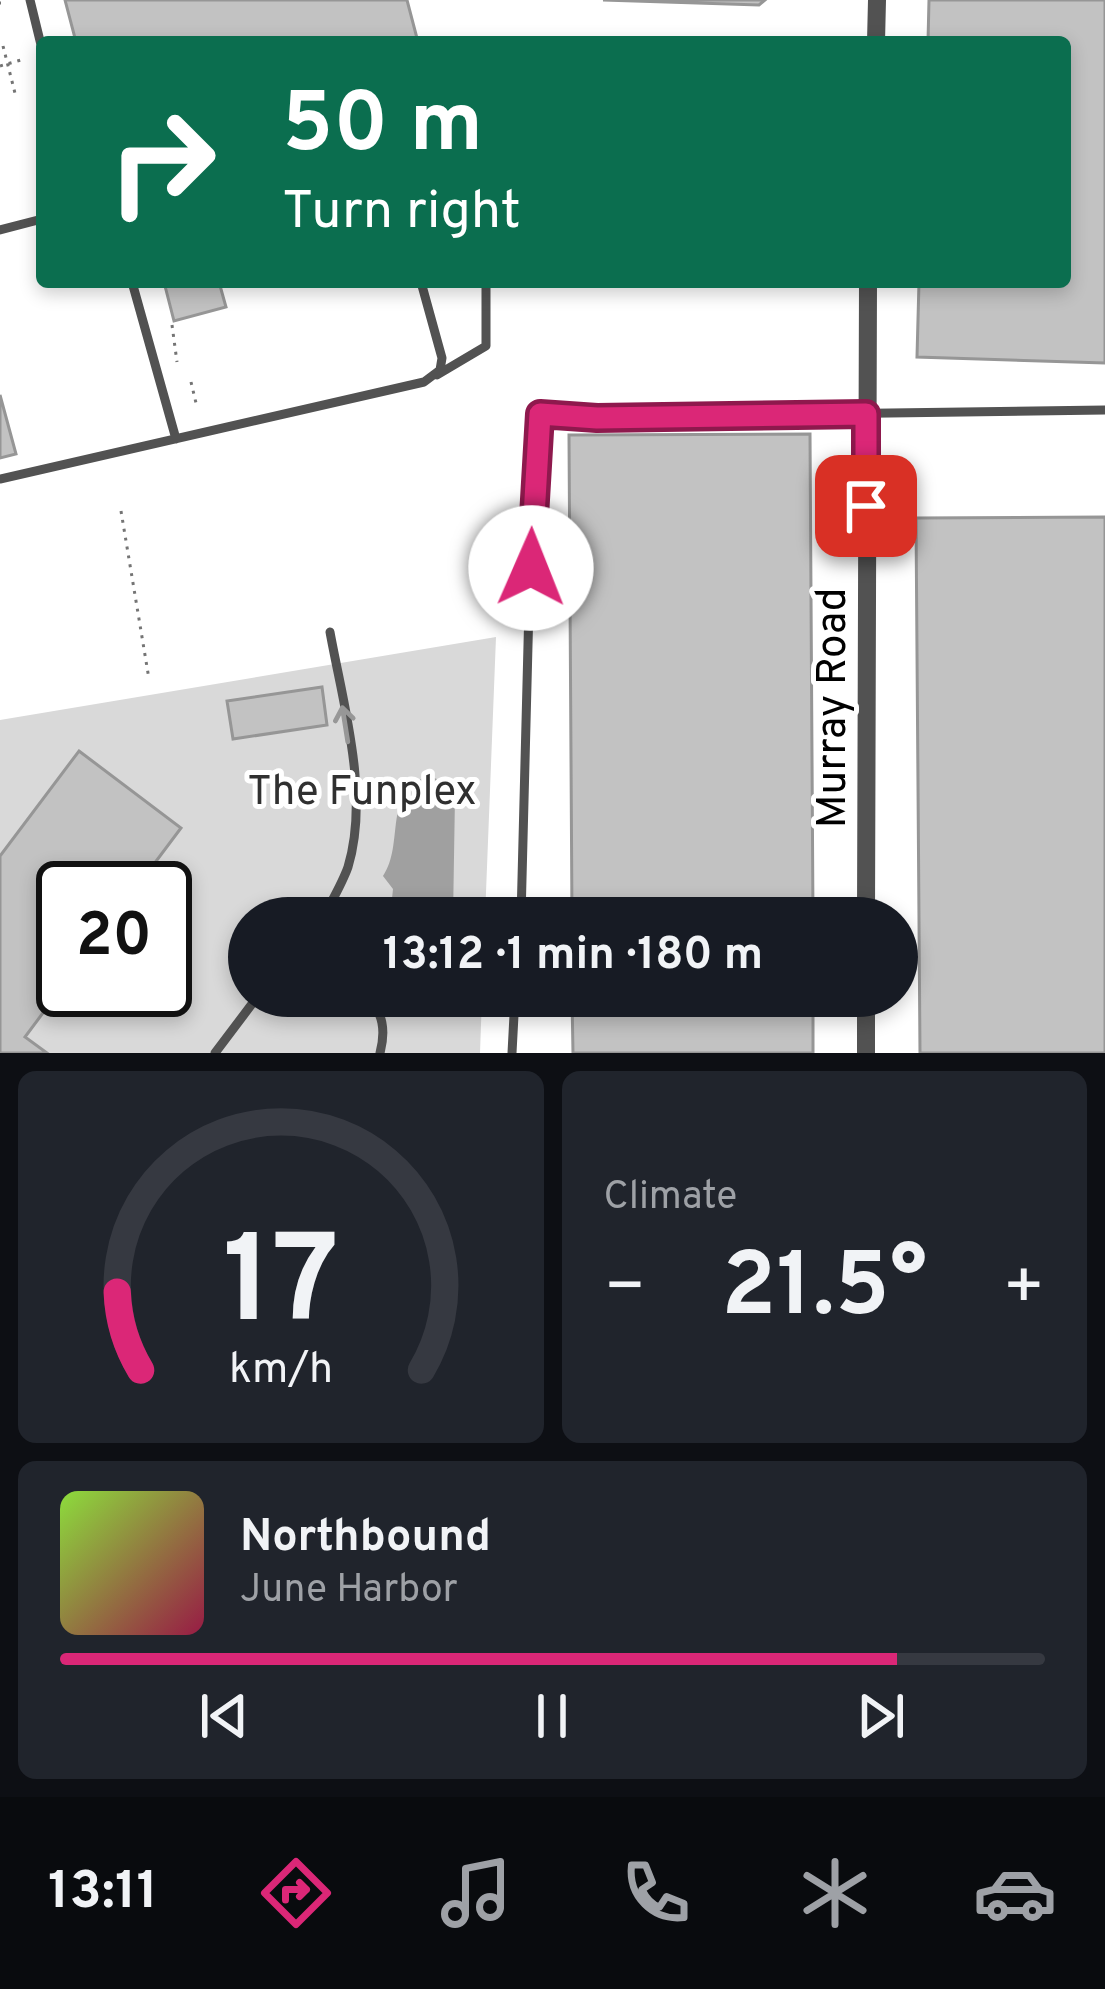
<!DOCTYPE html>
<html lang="en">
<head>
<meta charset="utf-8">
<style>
	body { margin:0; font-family:Overpass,sans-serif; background:#20242c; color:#f1f3f6; height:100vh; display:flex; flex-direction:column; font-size:45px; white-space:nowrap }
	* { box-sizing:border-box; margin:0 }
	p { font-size:39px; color:#9ea1a6 }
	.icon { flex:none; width:66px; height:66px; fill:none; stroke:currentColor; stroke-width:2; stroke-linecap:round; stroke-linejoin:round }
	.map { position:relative; height:1053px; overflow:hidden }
	.sheet { display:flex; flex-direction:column; gap:18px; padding:18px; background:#0d0f14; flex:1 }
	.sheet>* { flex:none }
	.top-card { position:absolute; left:36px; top:36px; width:1035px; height:252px; border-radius:12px; box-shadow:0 6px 18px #0003; background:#0b6e4f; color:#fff; overflow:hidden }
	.speed { position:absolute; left:36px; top:861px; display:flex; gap:24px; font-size:60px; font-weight:700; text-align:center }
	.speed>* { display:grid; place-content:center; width:156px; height:156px; border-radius:50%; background:#171b24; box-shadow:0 6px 18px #0003; line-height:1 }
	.speed .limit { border:6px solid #111; border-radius:18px; background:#fff; color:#111 }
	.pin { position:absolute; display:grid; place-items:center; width:102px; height:102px; color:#fff; margin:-51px; border-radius:24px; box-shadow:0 6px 18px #0006 }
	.me { position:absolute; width:132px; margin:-66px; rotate:1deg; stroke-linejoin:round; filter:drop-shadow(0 0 9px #0008) }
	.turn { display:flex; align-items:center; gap:42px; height:252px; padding:0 48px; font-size:54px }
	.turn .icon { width:156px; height:156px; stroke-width:2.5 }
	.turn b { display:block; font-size:84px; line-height:102px }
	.big { font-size:90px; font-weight:700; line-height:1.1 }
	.sheet .tile { flex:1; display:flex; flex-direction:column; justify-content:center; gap:18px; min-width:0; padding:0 42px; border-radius:18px; background:#20242c }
	.sheet .dial { align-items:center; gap:0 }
	.dial svg { height:312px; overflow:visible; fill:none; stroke:#363941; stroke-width:7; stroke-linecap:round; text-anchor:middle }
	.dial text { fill:#f1f3f6; stroke:none }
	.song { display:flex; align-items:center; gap:36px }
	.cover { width:144px; height:144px; border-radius:18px; background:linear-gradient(135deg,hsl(90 70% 55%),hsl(340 70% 35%)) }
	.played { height:12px; border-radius:6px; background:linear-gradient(90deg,#db2777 85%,#363941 85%) }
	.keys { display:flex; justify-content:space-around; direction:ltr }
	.heat { display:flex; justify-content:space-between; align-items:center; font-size:66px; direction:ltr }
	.sheet .tiles { flex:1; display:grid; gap:18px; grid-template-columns:1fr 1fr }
	.tile:last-child { grid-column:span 2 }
	.trip { position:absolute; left:228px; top:897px; width:690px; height:120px; border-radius:60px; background:#171b24; box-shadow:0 6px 18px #0003; font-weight:700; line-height:120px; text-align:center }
	.dock { display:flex; height:192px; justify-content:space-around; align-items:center; background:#090b0e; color:#9ea1a6 }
	.dock .icon { width:84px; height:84px }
	.dock .active { color:#db2777 }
	.dock b { font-size:54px; color:#f1f3f6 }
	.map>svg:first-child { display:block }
</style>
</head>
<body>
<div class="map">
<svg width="1105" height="1053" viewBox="0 0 1105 1053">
	<rect width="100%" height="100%" fill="#fff"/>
	<path fill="#d9d9d9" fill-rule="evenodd" d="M496 637 485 918H249V996H482L480 1053H0V720ZM63 888H165V990H63Z"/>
	<path fill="#a0a0a0" d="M428 776 446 782 455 796 453 918H390L393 889 383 876C405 844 382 792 428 776Z"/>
	<path fill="#c2c2c2" stroke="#969696" stroke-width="3" d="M65 0H407L418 42H76Z
		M603 0H765L759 5Z
		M929 0H1105V363L917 357 919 282H1065V42H928Z
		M164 282H219L226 307 174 321Z
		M0 395 16 454 0 458Z
		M810 434 813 918H572L569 435Z
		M1105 517V1053H920L916 518Z
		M322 687 327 725 233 739 227 701Z
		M79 751 181 828 136 888H63V986L25 1037 47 1053H0V856Z
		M572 996H813V1053H573Z"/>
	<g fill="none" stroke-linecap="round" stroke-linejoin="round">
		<path stroke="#747474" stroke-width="3" stroke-dasharray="3 6" stroke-linecap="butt" d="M0 3H1
			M3 46 16 97
			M0 66 21 60
			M172 325 177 362
			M191 382 196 403
			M121 511 149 679"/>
		<path stroke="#525252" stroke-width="9" d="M30 0 42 49
			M0 230 42 219
			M132 282 176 439
			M437 375 486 346V282
			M0 479 424 382 440 370 442 358 421 282
			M323 918C331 902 342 884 348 867 370 794 343 704 330 632
			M521 918 531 528 540 414 597 417 1105 410
			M368 996C383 1014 386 1030 380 1053
			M215 1053 258 996
			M512 1053 515 996"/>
		<path stroke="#525252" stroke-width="18" d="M876 42 877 0
			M866 918 868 282
			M866 1053V996"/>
	</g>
	<defs><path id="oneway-shaft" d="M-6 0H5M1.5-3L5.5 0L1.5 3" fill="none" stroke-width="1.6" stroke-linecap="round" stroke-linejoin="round" transform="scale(3)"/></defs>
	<use stroke="#979797" href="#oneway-shaft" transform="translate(345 724) rotate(-99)"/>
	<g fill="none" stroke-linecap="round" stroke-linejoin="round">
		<defs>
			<path id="route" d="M531 568 540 414 597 418 866 414V506"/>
		</defs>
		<use href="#route" stroke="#8e194d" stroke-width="30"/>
		<use href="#route" stroke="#db2777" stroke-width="21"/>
	</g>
	<g text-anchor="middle" stroke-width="10" stroke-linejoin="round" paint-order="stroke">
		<g font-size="42" fill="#000" stroke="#fff">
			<text transform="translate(830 708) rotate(-90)" y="15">Murray Road</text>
		</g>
		<g font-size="42" fill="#303030" stroke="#fff">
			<text x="362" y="804">The Funplex</text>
		</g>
	</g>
</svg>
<div class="speed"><div class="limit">20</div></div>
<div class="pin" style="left:866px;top:506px;background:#d93025"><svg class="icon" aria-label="arrive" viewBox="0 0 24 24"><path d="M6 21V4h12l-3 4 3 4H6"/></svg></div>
<svg class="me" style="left:531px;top:568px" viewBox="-20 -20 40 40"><circle r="19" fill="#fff"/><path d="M0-13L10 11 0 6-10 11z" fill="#db2777"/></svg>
<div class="trip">13:12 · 1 min · 180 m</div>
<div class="top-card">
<div class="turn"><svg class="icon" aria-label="right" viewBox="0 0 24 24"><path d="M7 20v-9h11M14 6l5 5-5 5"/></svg><div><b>50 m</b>Turn right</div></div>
</div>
</div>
<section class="sheet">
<div class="tiles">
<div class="tile dial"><svg viewBox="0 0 100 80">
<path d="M14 69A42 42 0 1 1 86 69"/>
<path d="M14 69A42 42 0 0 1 8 49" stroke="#db2777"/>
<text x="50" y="56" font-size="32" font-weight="700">17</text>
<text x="50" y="72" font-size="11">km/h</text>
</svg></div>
<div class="tile"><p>Climate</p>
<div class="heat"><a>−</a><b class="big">21.5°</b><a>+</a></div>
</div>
<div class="tile">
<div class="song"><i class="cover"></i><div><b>Northbound</b><p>June Harbor</p></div></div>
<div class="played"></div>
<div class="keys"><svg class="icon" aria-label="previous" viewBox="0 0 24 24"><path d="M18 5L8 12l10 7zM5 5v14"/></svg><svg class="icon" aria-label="pause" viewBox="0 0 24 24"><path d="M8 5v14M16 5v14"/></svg><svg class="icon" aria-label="next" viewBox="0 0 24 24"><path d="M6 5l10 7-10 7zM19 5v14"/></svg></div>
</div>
</div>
</section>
<nav class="dock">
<b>13:11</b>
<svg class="icon active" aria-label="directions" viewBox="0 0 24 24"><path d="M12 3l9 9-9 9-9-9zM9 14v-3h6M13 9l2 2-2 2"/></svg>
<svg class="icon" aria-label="music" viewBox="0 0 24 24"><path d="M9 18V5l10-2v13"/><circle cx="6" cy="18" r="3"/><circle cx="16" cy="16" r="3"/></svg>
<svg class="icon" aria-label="phone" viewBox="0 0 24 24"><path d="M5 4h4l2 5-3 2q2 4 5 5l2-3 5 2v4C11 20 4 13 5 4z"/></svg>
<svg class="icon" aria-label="climate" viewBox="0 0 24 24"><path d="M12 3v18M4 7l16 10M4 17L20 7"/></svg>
<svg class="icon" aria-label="car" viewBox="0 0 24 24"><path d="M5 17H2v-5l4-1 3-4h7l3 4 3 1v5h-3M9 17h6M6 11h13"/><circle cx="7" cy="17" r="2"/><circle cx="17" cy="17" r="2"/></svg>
</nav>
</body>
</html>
